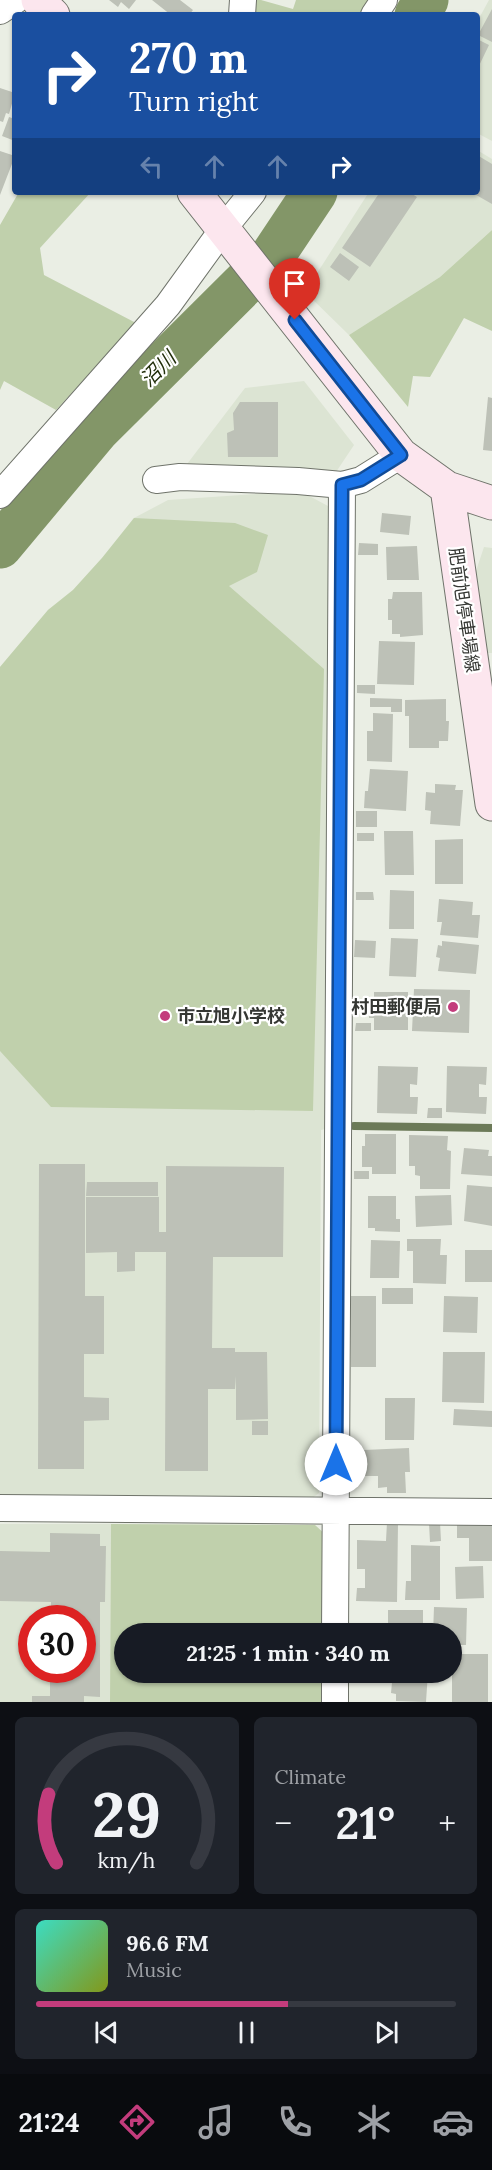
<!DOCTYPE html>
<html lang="en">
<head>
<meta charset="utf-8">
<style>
	body { margin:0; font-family:Lora,"Noto Sans JP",serif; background:#20242c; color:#f1f3f6; height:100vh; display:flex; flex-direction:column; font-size:22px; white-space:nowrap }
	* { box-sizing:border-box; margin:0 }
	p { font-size:20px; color:#9ea1a6 }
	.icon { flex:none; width:33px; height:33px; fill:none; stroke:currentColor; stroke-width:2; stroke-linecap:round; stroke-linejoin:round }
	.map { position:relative; height:1702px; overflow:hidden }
	.panel { display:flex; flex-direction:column; gap:15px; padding:15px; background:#0d0f14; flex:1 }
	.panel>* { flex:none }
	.hud { position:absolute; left:12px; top:12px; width:468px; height:183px; border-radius:6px; box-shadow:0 2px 4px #0004; background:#1a4fa0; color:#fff; overflow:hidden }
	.speed { position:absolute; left:18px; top:1605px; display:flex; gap:12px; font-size:30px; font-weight:700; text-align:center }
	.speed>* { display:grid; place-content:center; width:78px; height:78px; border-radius:50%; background:#171b24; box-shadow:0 2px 4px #0004; line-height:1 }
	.speed .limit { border:9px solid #d22; background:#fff; color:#111 }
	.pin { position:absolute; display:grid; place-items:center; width:51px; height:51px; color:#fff; margin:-62px -26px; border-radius:50% 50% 50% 0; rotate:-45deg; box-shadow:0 0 6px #0007 }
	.pin .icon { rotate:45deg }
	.me { position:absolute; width:66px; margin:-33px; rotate:0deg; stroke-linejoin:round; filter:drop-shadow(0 0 4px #0008) }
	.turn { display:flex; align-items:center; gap:21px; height:126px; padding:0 18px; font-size:27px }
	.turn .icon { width:78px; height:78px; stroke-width:2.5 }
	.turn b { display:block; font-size:42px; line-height:51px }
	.lanes { display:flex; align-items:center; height:57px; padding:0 18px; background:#0003; justify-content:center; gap:30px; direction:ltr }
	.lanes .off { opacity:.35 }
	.big { font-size:45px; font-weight:800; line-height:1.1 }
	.panel .widget { flex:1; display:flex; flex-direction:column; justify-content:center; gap:9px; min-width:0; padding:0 21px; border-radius:9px; background:#20242c }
	.panel .dial { align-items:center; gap:0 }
	.dial svg { height:156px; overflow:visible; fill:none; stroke:#363941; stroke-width:7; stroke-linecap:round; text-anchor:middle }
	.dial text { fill:#f1f3f6; stroke:none }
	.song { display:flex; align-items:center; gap:18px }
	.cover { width:72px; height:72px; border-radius:9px; background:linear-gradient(135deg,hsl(170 70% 55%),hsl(70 70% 35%)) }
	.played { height:6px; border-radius:3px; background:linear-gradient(90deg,#c33c7c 60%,#363941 60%) }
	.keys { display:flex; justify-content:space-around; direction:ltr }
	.heat { display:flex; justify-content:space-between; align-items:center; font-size:33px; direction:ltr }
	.panel .tiles { flex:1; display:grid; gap:15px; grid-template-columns:1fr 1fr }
	.widget:last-child { grid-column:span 2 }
	.trip { position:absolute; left:114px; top:1623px; width:348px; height:60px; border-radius:30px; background:#171b24; box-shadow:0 2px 4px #0004; font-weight:800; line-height:60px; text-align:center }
	.tabs { display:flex; height:96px; justify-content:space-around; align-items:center; background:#090b0e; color:#9ea1a6 }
	.tabs .icon { width:42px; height:42px }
	.tabs .on { color:#c33c7c }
	.tabs b { font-size:27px; color:#f1f3f6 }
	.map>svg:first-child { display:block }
</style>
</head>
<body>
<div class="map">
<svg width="492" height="1702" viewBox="0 0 492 1702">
	<rect width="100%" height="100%" fill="#eaeee4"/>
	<path fill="#dce4d3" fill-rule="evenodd" d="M489 0H492V141L477 133V22Z
		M477 150 492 159V230L440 277 349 335 305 292 369 192H477Z
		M304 381 354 445 334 475 184 468 245 388Z
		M300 491 328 506 333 525 325 1129 321 1130 319 1493 311 1499 0 1496V667L48 610 73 590 102 558 134 518 168 500Z
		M484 547 492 548V653H486L475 574Z
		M0 1524H111L110 1702H0ZM32 1618H82V1670H32Z"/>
	<path fill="#c0d0ac" d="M253 0H261L293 9 296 0H373L363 15H252Z
		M19 192H91L40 248 44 275 136 323 56 410 4 381 0 390V225Z
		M492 230V331L464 318 430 377 413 376 408 407 349 335 440 277Z
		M134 518 235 523 268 535 257 572 229 586 324 669 313 1111 51 1107 0 1051V667L48 610 73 590 102 558Z
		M111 1524 315 1525 326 1535V1633L124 1634V1672L326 1673V1702H110Z"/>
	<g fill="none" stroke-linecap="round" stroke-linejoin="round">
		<path stroke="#6c7a58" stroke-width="8" d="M354 1126 492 1128"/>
		<path stroke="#839668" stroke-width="45" d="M417 15 426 0
			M0 546 97 430 273 255 315 192"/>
	</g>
	<path fill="#bdc1b7" d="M109 0H136L129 9 121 2 118 7Z
		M152 0H180L193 10 189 15H171Z
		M492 9V42L478 35Z
		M477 39 489 45 477 70Z
		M0 88 15 93 9 114 6 113 3 122 0 121Z
		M9 117 15 119V141L2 136Z
		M0 151 15 156 0 195Z
		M477 155 492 164V204L471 192H477Z
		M380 192H409L417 197 370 267 342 248Z
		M340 253 359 267 349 281 330 267Z
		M488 397 492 398V451L483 450Z
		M240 402H278V457H228L227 433 234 430 233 413Z
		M382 513 411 516 409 535 380 532Z
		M359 543 378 544V555H358Z
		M417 546 419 580H387L386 547Z
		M393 592H422L423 635 400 637V634H392V620H388V599H392Z
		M379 641 415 642 414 685 377 684Z
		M357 685H375V694L357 693Z
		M370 698 402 699V712H391V707H370Z
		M446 699V721H449L448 741H439V748H409V716H405V700Z
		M373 713 393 714 392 762 367 761V731H373Z
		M370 769 408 771 406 811 364 808 365 791H368Z
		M435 784 456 785 455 790H463L460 826 430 824 431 811 425 810 426 792 435 793Z
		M356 811H377V827H356Z
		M384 831H413L414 875H385Z
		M357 833H374V841H357Z
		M463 839V884H435V840Z
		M390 890 414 891V929H389Z
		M356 892H373L374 900H356Z
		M439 899 473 902 472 915H480L478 938 440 935 442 922H437Z
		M391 938 418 939 416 977 389 976Z
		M355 940 376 941 375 958 354 957Z
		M442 941 479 945 476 974 438 971 440 958 436 957 438 945 442 946Z
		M414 989 470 990 469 1033 412 1031Z
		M374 992H408V1030H374V1018H369V1005H374Z
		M356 1023H371V1031H355Z
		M378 1066 418 1067 417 1085 410 1084V1097H418L417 1114 377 1113Z
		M447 1066 487 1067 486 1085 479 1084V1097H487L486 1114 446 1112Z
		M428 1108H442V1118H427Z
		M365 1134H396V1174H372V1167H362V1146H365Z
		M409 1135 448 1136 447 1150 451 1151 450 1189H420V1176L415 1175V1166H409Z
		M464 1148 489 1150 488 1156H492V1176L461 1174Z
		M39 1164H85V1296H104V1354H84V1397L109 1398V1420L84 1421V1469H38Z
		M166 1166 284 1167 283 1257H213L212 1348H235V1352H267L268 1419 236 1420V1376L235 1389H208V1471H165L166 1252H135V1271L117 1272V1252L86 1253V1197H159V1232H166Z
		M354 1171H369V1179H354Z
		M87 1182H158V1196H86Z
		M467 1185 492 1187V1226L464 1221Z
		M451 1195 452 1225 416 1227 415 1196Z
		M368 1196H396V1219H400V1232L375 1231V1228H368Z
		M407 1239H441L440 1255H447L446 1284 413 1283V1251H407Z
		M371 1240 400 1241 399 1278H370Z
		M465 1250H492V1282H465Z
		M382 1288H413V1304H382Z
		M351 1296H376V1367H351Z
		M444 1296 478 1297 477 1333 443 1332Z
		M443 1352H485L484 1403 442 1402Z
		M385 1398H415L414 1440H385Z
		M454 1409 492 1411V1427L453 1425Z
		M252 1421H268V1435H252Z
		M409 1448 410 1472H405L406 1493H387V1487L378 1488V1476H365L364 1450Z
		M387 1522 398 1523 397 1602 356 1601 357 1588H365V1569H357V1540L386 1541Z
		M440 1522 441 1541 430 1542 429 1523Z
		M457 1523 492 1524V1561H469V1538H457Z
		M50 1533 100 1534V1546H106L105 1602H100V1697L84 1696V1702H32V1696H50V1670H82V1618H51V1602L0 1601V1551L50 1552Z
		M411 1545 440 1546V1600H405L406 1581H411Z
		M483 1566 484 1598 456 1599 455 1567Z
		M434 1607 467 1608 466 1645H452V1634H433Z
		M388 1610H423V1634L388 1632Z
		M452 1654H488V1702H452Z
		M393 1672H428L426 1702 396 1701V1694L391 1693Z"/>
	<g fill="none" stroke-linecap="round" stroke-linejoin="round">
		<defs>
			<path id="minor" d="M0 11 16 0
				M242 15 243 0
				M374 15 384 0
				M156 480 180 477 298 481 342 485 361 480 401 455
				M0 495 168 305 223 229 253 192
				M0 1508 492 1512
				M335 1634 342 485
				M335 1702V1672"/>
			<path id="secondary" d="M38 0 53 15
				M194 192 401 455 447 488 492 503
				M447 488 492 804"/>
		</defs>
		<use href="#minor" stroke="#6f736a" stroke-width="28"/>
		<use href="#secondary" stroke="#6f736a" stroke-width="35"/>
		<use href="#minor" stroke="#fff" stroke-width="26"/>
		<use href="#secondary" stroke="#fce6ee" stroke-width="33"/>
	</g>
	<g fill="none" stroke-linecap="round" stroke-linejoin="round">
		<defs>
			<path id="route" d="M295 320 401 455 361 480 342 485 336 1464"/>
		</defs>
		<use href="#route" stroke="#114b97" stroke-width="15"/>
		<use href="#route" stroke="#1a73e8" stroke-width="10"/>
	</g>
	<g fill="#c33c7c" stroke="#fff" stroke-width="2">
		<circle cx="453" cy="1007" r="6"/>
		<circle cx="165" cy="1016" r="6"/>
	</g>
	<g text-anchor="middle" stroke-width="4.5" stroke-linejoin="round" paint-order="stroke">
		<g font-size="18" fill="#353733" stroke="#fff">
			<text transform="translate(464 610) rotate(82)" y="6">肥前旭停車場線</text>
		</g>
		<g font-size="18" font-weight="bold" fill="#353733" stroke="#fff" text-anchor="end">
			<text x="441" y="1013">村田郵便局</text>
			<text x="177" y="1022" text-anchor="start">市立旭小学校</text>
		</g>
		<g font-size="20" font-style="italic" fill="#212e0a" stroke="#fff">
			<text transform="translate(158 369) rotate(-45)" y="7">沼川</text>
		</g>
	</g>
</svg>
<div class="speed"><div class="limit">30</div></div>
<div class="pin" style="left:295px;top:320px;background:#d93025"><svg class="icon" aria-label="arrive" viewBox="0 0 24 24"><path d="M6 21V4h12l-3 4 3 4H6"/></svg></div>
<svg class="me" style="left:336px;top:1464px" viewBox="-20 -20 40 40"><circle r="19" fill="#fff"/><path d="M0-13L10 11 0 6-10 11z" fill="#1a73e8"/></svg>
<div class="trip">21:25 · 1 min · 340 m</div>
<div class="hud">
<div class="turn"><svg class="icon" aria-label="right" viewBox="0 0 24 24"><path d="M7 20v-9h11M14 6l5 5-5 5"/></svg><div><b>270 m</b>Turn right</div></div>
<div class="lanes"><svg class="icon off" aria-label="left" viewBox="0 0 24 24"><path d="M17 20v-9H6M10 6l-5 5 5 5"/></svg><svg class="icon off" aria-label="ahead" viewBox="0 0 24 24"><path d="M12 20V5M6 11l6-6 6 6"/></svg><svg class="icon off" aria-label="ahead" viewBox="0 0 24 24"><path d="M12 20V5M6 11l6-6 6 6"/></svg><svg class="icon" aria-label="right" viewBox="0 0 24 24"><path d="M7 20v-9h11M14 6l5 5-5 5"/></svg></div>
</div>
</div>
<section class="panel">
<div class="tiles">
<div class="widget dial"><svg viewBox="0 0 100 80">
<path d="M14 69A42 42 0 1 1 86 69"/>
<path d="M14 69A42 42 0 0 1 10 34" stroke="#c33c7c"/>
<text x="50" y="56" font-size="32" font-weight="700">29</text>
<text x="50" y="72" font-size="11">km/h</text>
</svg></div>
<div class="widget"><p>Climate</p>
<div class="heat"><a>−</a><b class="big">21°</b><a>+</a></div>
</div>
<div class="widget">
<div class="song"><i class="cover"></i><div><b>96.6 FM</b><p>Music</p></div></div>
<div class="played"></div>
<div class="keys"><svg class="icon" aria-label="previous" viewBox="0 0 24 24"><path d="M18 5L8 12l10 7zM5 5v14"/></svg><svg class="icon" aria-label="pause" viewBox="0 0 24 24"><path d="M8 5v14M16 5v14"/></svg><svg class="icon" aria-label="next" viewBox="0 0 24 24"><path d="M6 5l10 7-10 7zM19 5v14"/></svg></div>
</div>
</div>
</section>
<nav class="tabs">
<b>21:24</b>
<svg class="icon on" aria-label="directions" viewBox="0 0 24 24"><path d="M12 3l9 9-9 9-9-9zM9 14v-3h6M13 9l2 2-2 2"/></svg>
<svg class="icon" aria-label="music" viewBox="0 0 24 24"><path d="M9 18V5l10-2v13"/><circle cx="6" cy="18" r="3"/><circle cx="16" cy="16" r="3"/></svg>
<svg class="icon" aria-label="phone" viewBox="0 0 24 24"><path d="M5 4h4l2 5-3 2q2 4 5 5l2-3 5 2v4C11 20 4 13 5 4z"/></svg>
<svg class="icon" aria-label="climate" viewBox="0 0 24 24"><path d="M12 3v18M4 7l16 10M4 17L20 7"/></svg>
<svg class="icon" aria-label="car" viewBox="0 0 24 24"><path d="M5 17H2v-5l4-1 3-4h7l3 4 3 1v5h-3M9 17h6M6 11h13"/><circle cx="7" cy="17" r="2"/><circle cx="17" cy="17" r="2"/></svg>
</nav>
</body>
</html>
